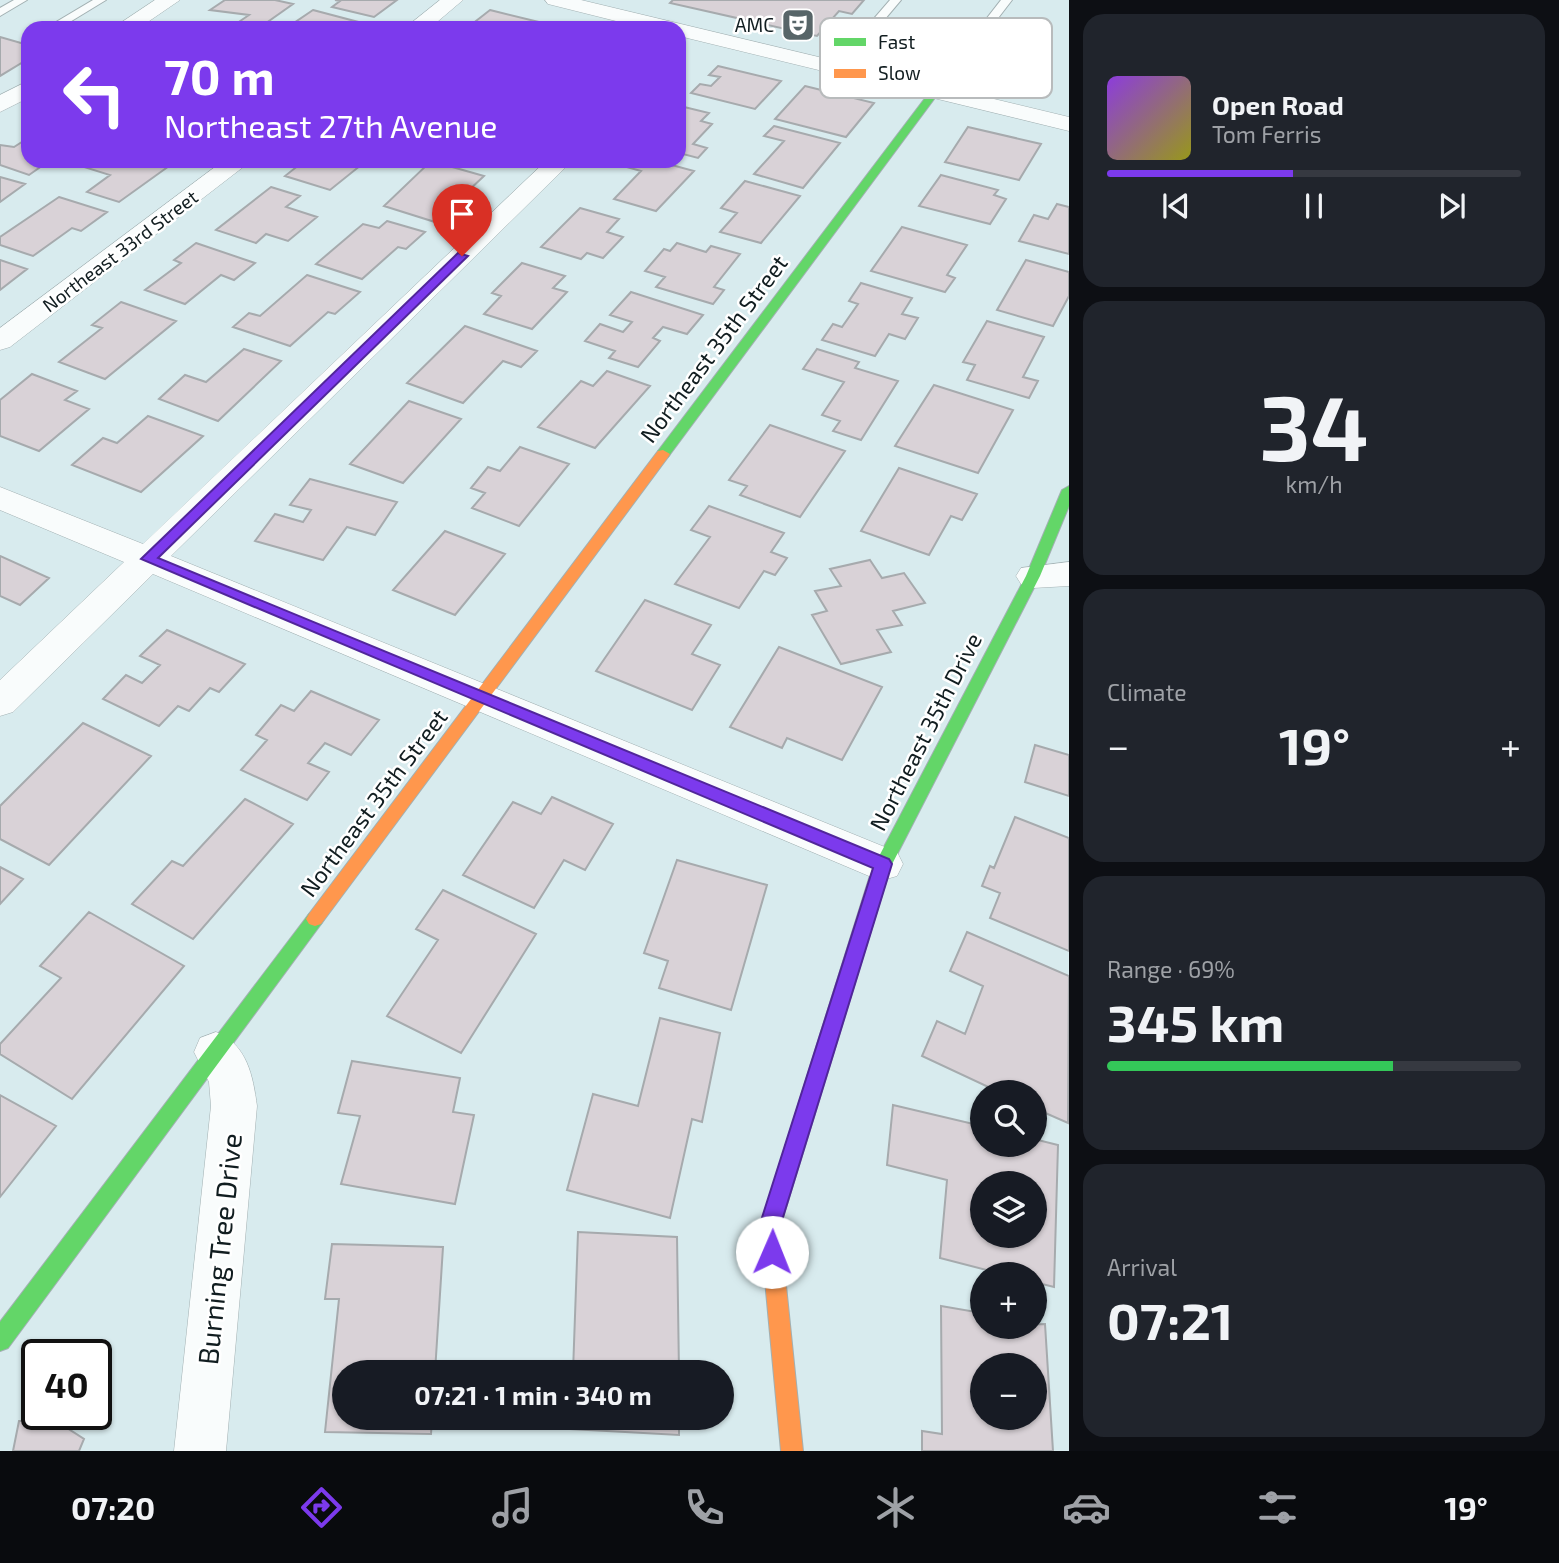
<!DOCTYPE html>
<html lang="en">
<head>
<meta charset="utf-8">
<style>
	body { margin:0; font-family:"Exo 2",sans-serif; background:#20242c; color:#f1f3f6; height:100vh; display:flex; flex-direction:column; font-size:26px; white-space:nowrap }
	* { box-sizing:border-box; margin:0 }
	p { font-size:23px; color:#9ea1a6 }
	.icon { flex:none; width:38px; height:38px; fill:none; stroke:currentColor; stroke-width:2; stroke-linecap:round; stroke-linejoin:round }
	.map { position:relative; flex:1; overflow:hidden }
	.details { display:flex; flex-direction:column; gap:14px; padding:14px; background:#0d0f14; width:490px }
	.details>* { flex:none }
	.banner { position:absolute; left:21px; top:21px; width:665px; height:147px; border-radius:21px; box-shadow:0 2px 5px #0004; background:#7c3aed; color:#fff; overflow:hidden }
	.tools { position:absolute; left:970px; top:1080px; display:grid; gap:14px }
	.tools a { display:grid; place-items:center; width:77px; height:77px; border-radius:50%; background:#171b24; box-shadow:0 2px 5px #0004; font-size:35px }
	.speed { position:absolute; left:21px; top:1339px; display:flex; gap:14px; font-size:35px; font-weight:700; text-align:center }
	.speed>* { display:grid; place-content:center; width:91px; height:91px; border-radius:50%; background:#171b24; box-shadow:0 2px 5px #0004; line-height:1 }
	.speed .limit { border:4px solid #111; border-radius:10px; background:#fff; color:#111 }
	.pin { position:absolute; display:grid; place-items:center; width:60px; height:60px; color:#fff; margin:-72px -30px; border-radius:50% 50% 50% 0; rotate:-45deg; box-shadow:0 0 7px #0007 }
	.pin .icon { rotate:45deg }
	.me { position:absolute; width:77px; margin:-38px; rotate:1deg; stroke-linejoin:round; filter:drop-shadow(0 0 5px #0008) }
	.turn { display:flex; align-items:center; gap:24px; height:147px; padding:0 28px; font-size:32px }
	.turn .icon { width:91px; height:91px; stroke-width:2.5 }
	.turn b { display:block; font-size:49px; line-height:60px }
	.big { font-size:52px; font-weight:700; line-height:1.1 }
	.details .card { flex:1; display:flex; flex-direction:column; justify-content:center; gap:10px; min-width:0; padding:0 24px; border-radius:21px; background:#20242c }
	.details .dial { align-items:center; gap:0 }
	.dial b { font-size:91px; line-height:1 }
	.song { display:flex; align-items:center; gap:21px }
	.cover { width:84px; height:84px; border-radius:10px; background:linear-gradient(135deg,hsl(270 70% 55%),hsl(60 70% 35%)) }
	.played { height:7px; border-radius:4px; background:linear-gradient(90deg,#7c3aed 45%,#363941 45%) }
	.keys { display:flex; justify-content:space-around; direction:ltr }
	.heat { display:flex; justify-content:space-between; align-items:center; font-size:38px; direction:ltr }
	.charge { height:10px; border-radius:5px; background:linear-gradient(90deg,#34c759 69%,#363941 0) }
	.trip { position:absolute; left:332px; top:1360px; width:402px; height:70px; border-radius:35px; background:#171b24; box-shadow:0 2px 5px #0004; font-weight:700; line-height:70px; text-align:center }
	.tab-bar { display:flex; height:112px; justify-content:space-around; align-items:center; background:#090b0e; color:#9ea1a6 }
	.tab-bar .icon { width:49px; height:49px }
	.tab-bar .on { color:#7c3aed }
	.tab-bar b { font-size:32px; color:#f1f3f6 }
	main { display:flex; flex:1; min-height:0 }
	.map>svg:first-child { display:block }
</style>
</head>
<body>
<main>
<div class="map">
<svg width="1069" height="1451" viewBox="0 0 1069 1451">
	<rect width="100%" height="100%" fill="#d8ebee"/>
	<path fill="#d9d2d7" stroke="#a6aaad" stroke-width="2" fill-rule="evenodd" d="M225 0H275L293 4 259 28H230L249 15 210 10Z
		M335 0H397L374 17 332 7 340 1Z
		M673 0H864L852 14 839 11 817 36 670 3Z
		M313 10 366 24 360 28 291 25Z
		M490 10 547 24 541 28H467Z
		M0 37 28 45V59L0 76Z
		M718 66 781 81 755 109 691 93 700 84 711 86 720 77 709 75Z
		M805 86 874 103 846 137 775 119Z
		M680 106 709 113 701 121 712 124 693 144 707 148 698 158 679 153Z
		M774 126 840 143 803 188 754 174 784 141 764 136Z
		M968 127 1041 144 1019 180 945 162Z
		M28 138V161H49L29 175 0 165V145L14 147Z
		M93 161H176L119 202 87 192 110 175 84 167Z
		M304 161H366L330 190 285 176Z
		M431 161 484 176 435 222 384 206Z
		M627 161H657L694 171 656 211 614 199 641 171 623 166Z
		M941 175 998 190 994 195 1006 199 990 224 919 206Z
		M0 177 25 184 0 202Z
		M745 181 800 196 761 243 720 232 737 213 721 208Z
		M271 187 300 196 286 207 317 217 288 241 266 234 256 243 216 230Z
		M59 197 107 212 81 231 72 228 33 256 0 245V237Z
		M1057 204 1069 207V254L1019 241 1034 215 1048 219Z
		M580 208 619 219 607 232 623 237 603 258 587 253 581 259 541 247Z
		M387 221 425 232 406 249 398 247 362 279 316 264 363 224 379 228Z
		M902 227 967 245 947 275 955 278 945 292 871 271Z
		M196 243 255 263 234 280 221 275 185 304 145 290 181 263 174 260Z
		M677 243 706 252 711 246 740 254 714 287 724 290 713 304 656 287 665 277 645 271 664 249 670 251Z
		M0 260 27 269 0 290Z
		M1026 260 1069 272V296L1053 326 997 310Z
		M522 263 565 276 553 288 567 292 532 329 484 314 501 296 492 293Z
		M307 275 360 292 335 314 328 312 290 346 233 327 249 313 260 316Z
		M861 283 912 298 902 314 918 318 905 339 889 334 875 356 822 340 833 324 842 327 858 304 849 301Z
		M631 292 703 315 687 334 663 327 653 338 660 341 638 367 609 358 615 351 585 341 600 324 623 332 632 322 610 315Z
		M121 302 176 321 105 379 59 362 102 328 92 325Z
		M987 321 1044 337 1023 377 1038 381 1029 398 967 380 975 365 963 362Z
		M465 326 537 351 521 367 503 361 463 403 407 383Z
		M244 349 281 361 218 421 159 399 185 375 206 382Z
		M817 349 859 362 855 368 898 381 861 440 833 431 840 421 822 415 844 382 803 369Z
		M607 371 650 386 595 448 538 427 581 381 593 386Z
		M32 374 77 391 65 400 89 409 39 451 0 436V400Z
		M934 385 1013 410 978 473 895 446Z
		M409 401 461 419 403 483 350 464Z
		M148 416 203 436 141 492 72 465 103 438 117 443Z
		M770 425 845 451 800 517 740 495 747 486 729 480Z
		M520 447 569 464 519 526 472 508 485 493 471 488 488 467 500 471Z
		M899 468 977 494 962 520 951 516 929 555 861 531Z
		M310 479 397 502 375 535 347 527 323 560 255 541 275 514 303 522 311 510 290 505Z
		M709 506 784 533 771 552 787 558 775 575 764 571 739 608 675 584 710 537 691 530Z
		M445 531 505 554 455 615 393 590Z
		M0 556 49 578 20 605 0 596Z
		M870 560 882 578 904 573 925 603 893 611 902 625 877 630 891 652 841 664 812 615 827 611 815 591 841 586 830 569Z
		M645 600 711 625 692 654 720 665 692 710 596 671Z
		M167 630 245 664 219 692 210 688 189 711 178 706 159 726 103 699 126 675 142 683 160 665 140 656Z
		M779 647 882 687 842 760 787 738 782 748 730 727Z
		M311 691 379 720 351 755 325 743 308 763 329 772 307 800 241 770 267 740 256 735 281 705 294 711Z
		M83 723 151 756 49 865 0 839V806Z
		M1035 745 1069 755V796L1025 782Z
		M552 797 613 824 585 870 564 860 534 908 463 875 513 802 541 814Z
		M245 799 293 824 193 939 132 904 172 861 183 866Z
		M1015 817 1069 838V951L990 918 1000 893 982 886 990 866 994 868Z
		M677 860 767 885 731 1010 659 988 668 961 644 953Z
		M0 867 23 879 0 904Z
		M443 890 536 934 461 1053 387 1016 438 940 416 929Z
		M89 912 184 966 72 1099 0 1054V1044L61 978 40 966Z
		M967 932 1069 976 1068 1123 1034 1108V1092H999L922 1056 937 1021 965 1034 983 986 950 971Z
		M660 1018 720 1033 702 1122 692 1119 670 1218 567 1190 593 1094 638 1106Z
		M352 1061 460 1078 453 1112 474 1115 455 1204 341 1184 360 1116 338 1113Z
		M0 1095 56 1126 0 1197Z
		M893 1105 982 1126V1144H1034V1139L1058 1145 1054 1287 1034 1282V1274H1002L940 1258 947 1180 887 1165ZM982 1183H1034V1236H982Z
		M578 1232 677 1237 679 1372H573Z
		M332 1244 443 1247 435 1372H345V1418H432L431 1434 325 1432 339 1299H325Z
		M941 1306 982 1313V1326L1045 1324 1053 1451H922V1431L942 1434ZM982 1365H1034V1418H982Z
		M572 1418H679V1435L571 1429Z
		M19 1421H56L84 1439 79 1451H13Z"/>
	<g fill="none" stroke-linecap="round" stroke-linejoin="round">
		<defs>
			<path id="lane" d="M14 0H27L0 16V8Z
				M93 0H106L60 28H46Z
				M890 0H901L869 38 955 59 1001 0H1012L962 65 958 67 858 41V37Z"/>
			<path id="street" d="M155 0H180L139 28H113Z
				M440 0H463L430 28H405Z
				M545 0H581L1069 117V131L679 36V28H644L548 4Z
				M28 81V98L0 112V95Z
				M223 161H251L10 347 0 350V328Z
				M546 161H572L171 556 897 852 903 864 897 876 883 880 869 876 153 574 13 712 0 716V680L124 562 0 510V487L143 544Z
				M1069 562V586L1033 588 1021 584 1016 576 1021 568Z
				M216 1032C247 1044 253 1076 257 1106L226 1451H174L211 1106 209 1082 194 1052 200 1038Z"/>
			<path id="fast" d="M932 89 940 91 668 457H658V451Z
				M1069 486V506L1040 576 887 874 881 876 875 874 872 869 875 864 1026 576 1062 490Z
				M315 912 321 914 324 919 321 924 8 1348 0 1351V1322L309 914Z"/>
			<path id="slow" d="M663 450 670 454 668 457 321 924 315 926 309 924 306 919 309 914 658 451Z
				M881 862 887 864 890 869 780 1227 803 1451H781L760 1227 872 869 875 864Z"/>
		</defs>
		<use href="#lane" stroke="#a2b0b2" stroke-width="2"/>
		<use href="#street" stroke="#a2b0b2" stroke-width="1"/>
		<use href="#fast" stroke="#a2b0b2" stroke-width="2"/>
		<use href="#slow" stroke="#a2b0b2" stroke-width="2"/>
		<use href="#lane" fill="#f9fcfc" fill-rule="evenodd"/>
		<use href="#street" fill="#f9fcfc" fill-rule="evenodd"/>
		<use href="#fast" fill="#63d668" fill-rule="evenodd"/>
		<use href="#slow" fill="#ff974d" fill-rule="evenodd"/>
	</g>
	<path fill="#7c3aed" stroke="#51269a" stroke-width="2" d="M458 253 468 256 158 558 889 859 892 864 780 1227 783 1252 780 1259 772 1262 765 1259 759 1227 873 868 141 559Z"/>
	<defs>
		<symbol id="theatre-square" viewBox="-11 -11 22 22"><rect x="-9" y="-9" width="18" height="18" rx="4" fill="#576568" stroke="#fff"/><path d="M-5-5.5Q0-4 5-5.5V0Q5 5 0 6Q-5 5-5 0ZM-3.3-2.5H-1v1.5H-3.3ZM1-2.5H3.3v1.5H1ZM-2.8 1Q0 5.5 2.8 1Z" fill="#fff"/></symbol>
	</defs>
	<g fill-rule="evenodd">
		<use href="#theatre-square" x="779" y="6" width="38" height="38"/>
	</g>
	<g text-anchor="middle" stroke-width="5" stroke-linejoin="round" paint-order="stroke">
		<g font-size="19" fill="#111d20" stroke="#fff" text-anchor="end">
			<text x="774" y="32">AMC</text>
		</g>
		<g font-size="19" fill="#111d20" stroke="#fff">
			<text transform="translate(120 251) rotate(-37)" y="7">Northeast 33rd Street</text>
		</g>
		<g font-size="23" fill="#111d20" stroke="#fff">
			<text transform="translate(714 349) rotate(-53)" y="8">Northeast 35th Street</text>
			<text transform="translate(926 732) rotate(-63)" y="8">Northeast 35th Drive</text>
			<text transform="translate(374 803) rotate(-53)" y="8">Northeast 35th Street</text>
		</g>
		<g font-size="28" fill="#111d20" stroke="#fff">
			<text transform="translate(220 1249) rotate(-84)" y="10">Burning Tree Drive</text>
		</g>
	</g>
	<rect x="820" y="18" width="232" height="80" rx="10" fill="#fff" stroke="#b8bbbc" stroke-width="2"/>
	<rect x="834" y="38" width="32" height="8" fill="#63d668"/>
	<rect x="834" y="69" width="32" height="9" fill="#ff974d"/>
	<g font-size="19" fill="#111d20">
		<text x="878" y="49">Fast</text>
		<text x="878" y="80">Slow</text>
	</g>
</svg>
<div class="tools">
<a><svg class="icon" aria-label="search" viewBox="0 0 24 24"><circle cx="10" cy="10" r="6"/><path d="M15 15l6 6"/></svg></a>
<a><svg class="icon" aria-label="layers" viewBox="0 0 24 24"><path d="M12 4l9 5-9 5-9-5zM3 14l9 5 9-5"/></svg></a>
<a>+</a>
<a>−</a>
</div>
<div class="speed"><div class="limit">40</div></div>
<div class="pin" style="left:462px;top:256px;background:#d93025"><svg class="icon" aria-label="arrive" viewBox="0 0 24 24"><path d="M6 21V4h12l-3 4 3 4H6"/></svg></div>
<svg class="me" style="left:772px;top:1252px" viewBox="-20 -20 40 40"><circle r="19" fill="#fff"/><path d="M0-13L10 11 0 6-10 11z" fill="#7c3aed"/></svg>
<div class="trip">07:21 · 1 min · 340 m</div>
<div class="banner">
<div class="turn"><svg class="icon" aria-label="left" viewBox="0 0 24 24"><path d="M17 20v-9H6M10 6l-5 5 5 5"/></svg><div><b>70 m</b>Northeast 27th Avenue</div></div>
</div>
</div>
<section class="details">
<div class="card">
<div class="song"><i class="cover"></i><div><b>Open Road</b><p>Tom Ferris</p></div></div>
<div class="played"></div>
<div class="keys"><svg class="icon" aria-label="previous" viewBox="0 0 24 24"><path d="M18 5L8 12l10 7zM5 5v14"/></svg><svg class="icon" aria-label="pause" viewBox="0 0 24 24"><path d="M8 5v14M16 5v14"/></svg><svg class="icon" aria-label="next" viewBox="0 0 24 24"><path d="M6 5l10 7-10 7zM19 5v14"/></svg></div>
</div>
<div class="card dial"><b>34</b><p>km/h</p></div>
<div class="card"><p>Climate</p>
<div class="heat"><a>−</a><b class="big">19°</b><a>+</a></div>
</div>
<div class="card"><p>Range · 69%</p><b class="big">345 km</b><div class="charge"></div></div>
<div class="card"><p>Arrival</p><b class="big">07:21</b></div>
</section>
</main>
<nav class="tab-bar">
<b>07:20</b>
<svg class="icon on" aria-label="directions" viewBox="0 0 24 24"><path d="M12 3l9 9-9 9-9-9zM9 14v-3h6M13 9l2 2-2 2"/></svg>
<svg class="icon" aria-label="music" viewBox="0 0 24 24"><path d="M9 18V5l10-2v13"/><circle cx="6" cy="18" r="3"/><circle cx="16" cy="16" r="3"/></svg>
<svg class="icon" aria-label="phone" viewBox="0 0 24 24"><path d="M5 4h4l2 5-3 2q2 4 5 5l2-3 5 2v4C11 20 4 13 5 4z"/></svg>
<svg class="icon" aria-label="climate" viewBox="0 0 24 24"><path d="M12 3v18M4 7l16 10M4 17L20 7"/></svg>
<svg class="icon" aria-label="car" viewBox="0 0 24 24"><path d="M5 17H2v-5l4-1 3-4h7l3 4 3 1v5h-3M9 17h6M6 11h13"/><circle cx="7" cy="17" r="2"/><circle cx="17" cy="17" r="2"/></svg>
<svg class="icon" aria-label="filters" viewBox="0 0 24 24"><path d="M4 7h16M4 17h16"/><circle cx="9" cy="7" r="2"/><circle cx="15" cy="17" r="2"/></svg>
<b>19°</b>
</nav>
</body>
</html>
